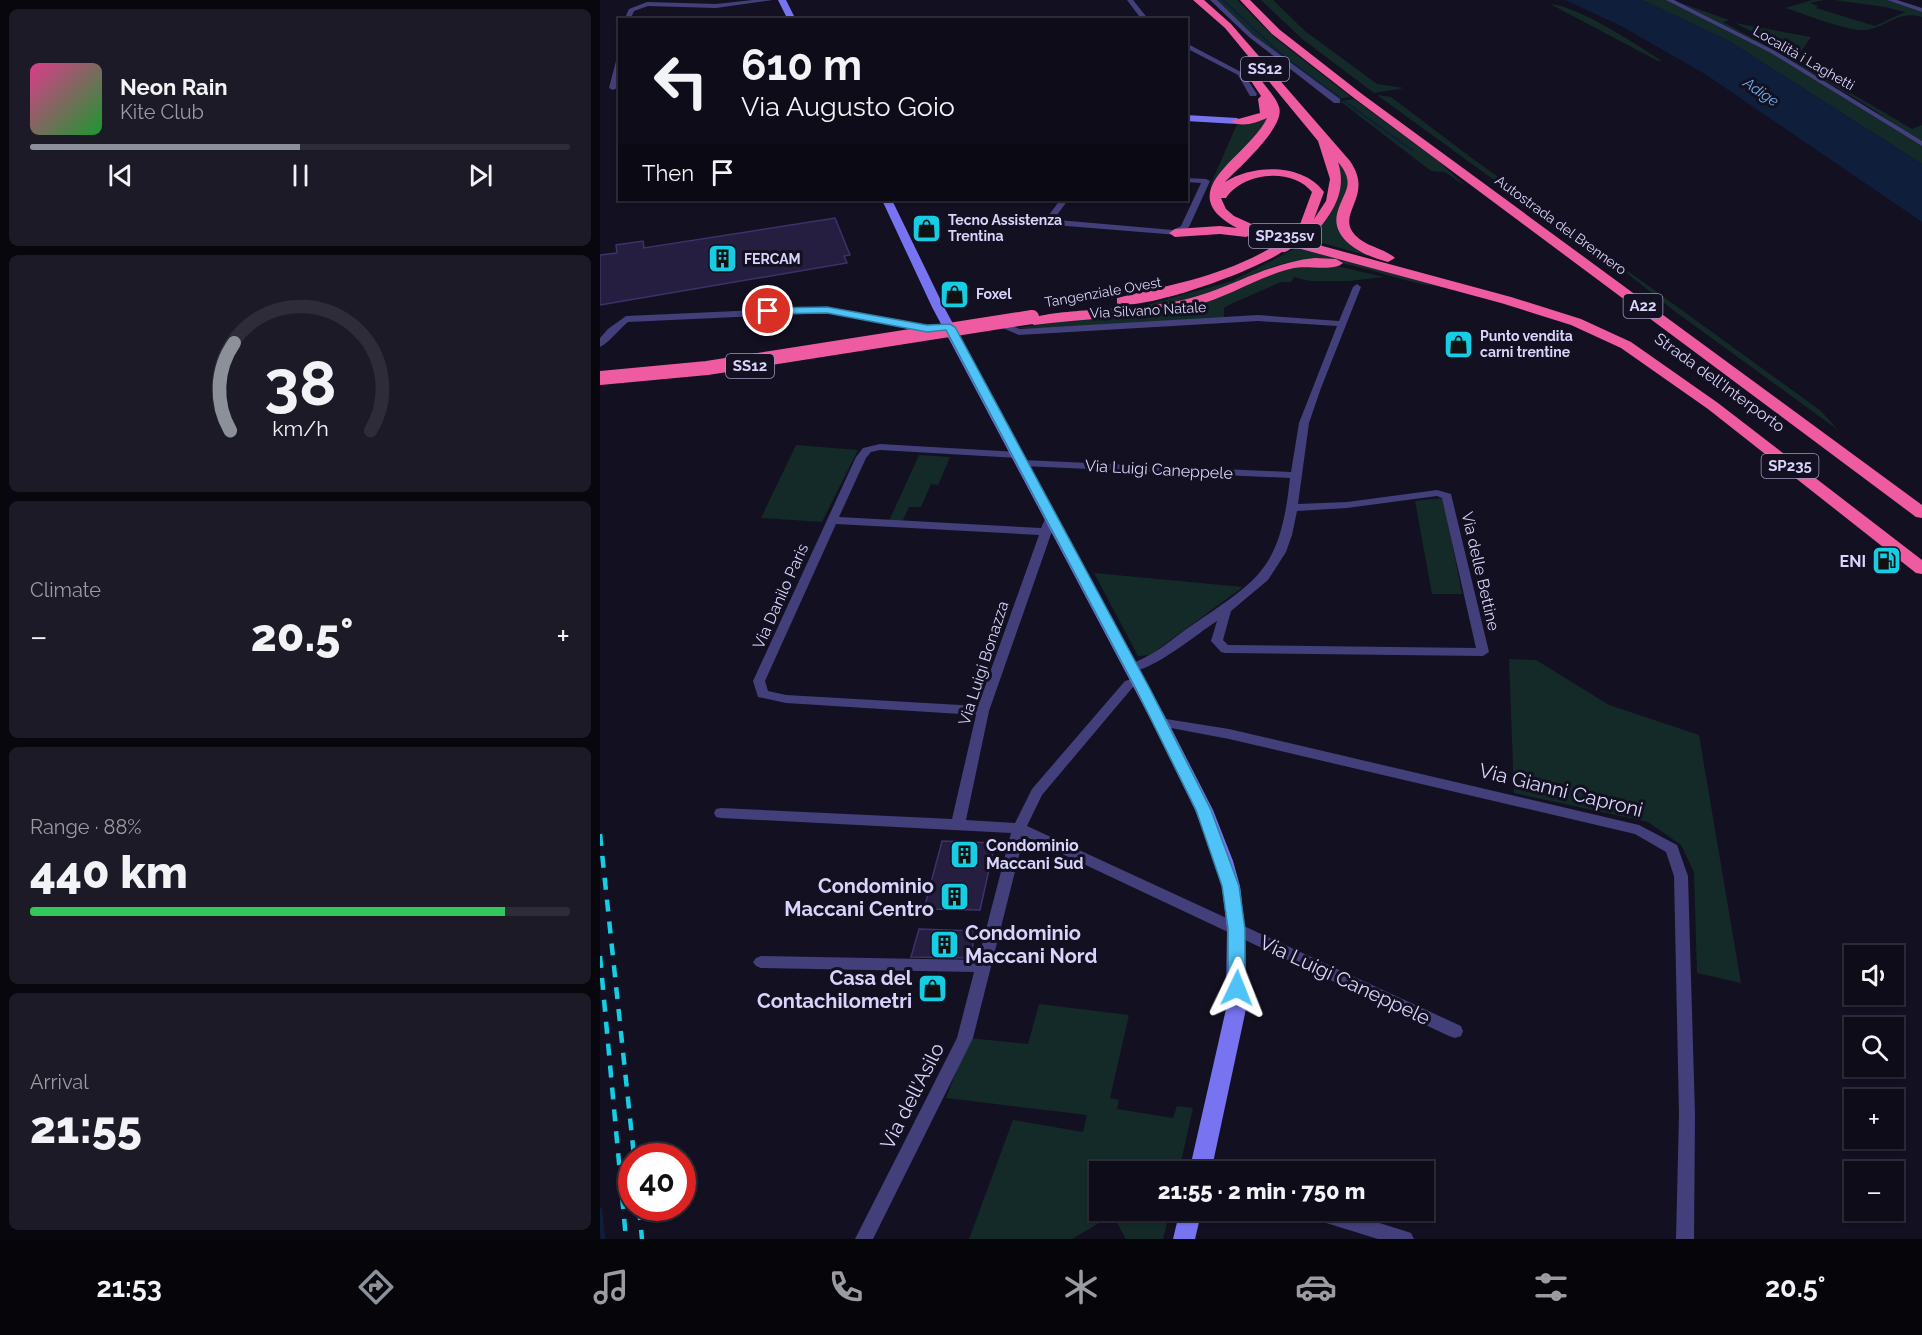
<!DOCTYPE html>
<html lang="en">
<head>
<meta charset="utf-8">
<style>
	body { margin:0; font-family:Raleway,sans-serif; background:#1c1a26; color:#f1f3f6; height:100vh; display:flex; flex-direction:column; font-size:22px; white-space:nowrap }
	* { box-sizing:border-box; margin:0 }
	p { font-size:20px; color:#9b9ba2 }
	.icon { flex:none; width:33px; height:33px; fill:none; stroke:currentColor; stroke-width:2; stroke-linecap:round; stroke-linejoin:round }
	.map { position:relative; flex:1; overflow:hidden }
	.panel { display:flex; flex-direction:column; gap:9px; padding:9px; background:#08070e; width:600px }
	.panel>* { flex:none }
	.banner { position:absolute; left:18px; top:18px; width:570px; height:183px; border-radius:0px; box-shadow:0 2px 4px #0004,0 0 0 2px #2e2c38; background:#0e0c19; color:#f1f3f6; overflow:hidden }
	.tools { position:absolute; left:1244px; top:945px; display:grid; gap:12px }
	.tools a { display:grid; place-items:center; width:60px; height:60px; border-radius:0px; background:#0e0c19; box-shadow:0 2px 4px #0004,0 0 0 2px #2e2c38; font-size:30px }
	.speed { position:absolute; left:18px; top:1143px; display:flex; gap:12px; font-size:30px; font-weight:700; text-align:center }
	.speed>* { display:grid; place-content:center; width:78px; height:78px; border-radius:50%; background:#0e0c19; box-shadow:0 2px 4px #0004,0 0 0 2px #2e2c38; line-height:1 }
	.speed .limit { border:9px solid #d22; background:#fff; color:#111 }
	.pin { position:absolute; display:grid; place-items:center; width:51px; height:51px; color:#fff; margin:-26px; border:3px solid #fff; border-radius:50%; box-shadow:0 2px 6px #0007 }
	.me { position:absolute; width:66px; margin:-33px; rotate:2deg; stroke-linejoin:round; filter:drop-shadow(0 0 4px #0008) }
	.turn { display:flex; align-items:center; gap:21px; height:126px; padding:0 24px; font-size:27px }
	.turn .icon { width:78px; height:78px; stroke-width:2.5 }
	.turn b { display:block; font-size:42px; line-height:51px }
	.then { display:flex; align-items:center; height:57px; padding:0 24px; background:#0003; gap:12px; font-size:22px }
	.big { font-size:45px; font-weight:800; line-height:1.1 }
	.panel .card { flex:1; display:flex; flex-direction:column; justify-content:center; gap:9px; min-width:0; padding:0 21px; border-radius:9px; background:#1c1a26 }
	.panel .dial { align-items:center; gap:0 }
	.dial svg { height:156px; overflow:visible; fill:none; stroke:#2e2c38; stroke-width:7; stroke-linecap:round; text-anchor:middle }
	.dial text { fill:#f1f3f6; stroke:none }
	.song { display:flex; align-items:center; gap:18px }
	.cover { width:72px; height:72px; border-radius:9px; background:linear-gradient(135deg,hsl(330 70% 55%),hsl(130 70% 35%)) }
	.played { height:6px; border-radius:3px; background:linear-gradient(90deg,#8c9099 50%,#2e2c38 50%) }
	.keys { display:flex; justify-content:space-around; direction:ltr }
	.heat { display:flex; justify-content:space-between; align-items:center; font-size:33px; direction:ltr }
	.charge { height:9px; border-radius:4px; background:linear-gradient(90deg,#34c759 88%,#2e2c38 0) }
	.trip { position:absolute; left:489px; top:1161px; width:345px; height:60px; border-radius:0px; background:#0e0c19; box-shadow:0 2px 4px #0004,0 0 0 2px #2e2c38; font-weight:800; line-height:60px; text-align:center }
	.menu { display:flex; height:96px; justify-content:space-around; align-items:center; background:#06050a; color:#9b9ba2 }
	.menu .icon { width:42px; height:42px }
	.menu .current { color:#8c9099 }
	.menu b { font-size:27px; color:#f1f3f6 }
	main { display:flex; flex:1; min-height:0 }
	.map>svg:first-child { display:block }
</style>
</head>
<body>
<main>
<section class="panel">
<div class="card">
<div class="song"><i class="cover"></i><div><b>Neon Rain</b><p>Kite Club</p></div></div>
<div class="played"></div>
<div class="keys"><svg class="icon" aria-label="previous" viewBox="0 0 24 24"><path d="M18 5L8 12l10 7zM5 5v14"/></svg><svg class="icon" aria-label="pause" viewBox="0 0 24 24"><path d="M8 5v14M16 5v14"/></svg><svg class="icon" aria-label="next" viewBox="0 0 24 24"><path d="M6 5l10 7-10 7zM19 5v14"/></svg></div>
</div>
<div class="card dial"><svg viewBox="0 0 100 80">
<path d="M14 69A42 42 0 1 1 86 69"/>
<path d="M14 69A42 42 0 0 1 16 24" stroke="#8c9099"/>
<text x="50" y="56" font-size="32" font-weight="700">38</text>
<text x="50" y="72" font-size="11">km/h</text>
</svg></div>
<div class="card"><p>Climate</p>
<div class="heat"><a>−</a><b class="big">20.5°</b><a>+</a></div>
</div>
<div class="card"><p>Range · 88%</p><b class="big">440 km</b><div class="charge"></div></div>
<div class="card"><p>Arrival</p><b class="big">21:55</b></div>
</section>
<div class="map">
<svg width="1322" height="1239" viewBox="0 0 1322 1239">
	<rect width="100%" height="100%" fill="#131021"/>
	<path fill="#132a29" d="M615 0H637L674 37 751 97 736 99 654 36Z
		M661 0H673L705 31 777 84 804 88 774 93 701 38Z
		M1042 0H1067L1172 53 1322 146V164L1129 41Z
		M1072 0 1129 20 1123 22C1187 57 1251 92 1312 129L1322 125V143C1299 128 1277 111 1253 97 1194 62 1134 29 1072 0Z
		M1212 0H1224L1210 3 1218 6 1216 8 1275 26 1305 12 1285 7 1234 0H1288L1322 12V17C1295 9 1284 32 1259 30 1235 27 1208 15 1185 8Z
		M950 4C981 7 1035 44 1062 61H1058Z
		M1135 23 1211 37 1198 56Z
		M777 95 791 97 865 153 1221 411 1238 430 1073 310 1023 270 964 231Z
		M754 99 836 159 868 188 845 172 831 171 740 101Z
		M668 116 669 122 609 188 638 122Z
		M733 153 749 178 738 227 790 262 708 239C736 213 747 190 733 153Z
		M698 247 841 287C792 282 748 256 697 261 673 263 654 276 633 285 603 297 571 305 539 307L632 281Z
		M690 266H737L784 277 749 281H710L694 277 691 282H681L631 304 624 308V318L447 329 414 328 572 308Z
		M196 445 258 450 222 522 161 518Z
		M319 455 350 457 338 485 331 484 321 507H309L302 522 289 521Z
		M841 498 844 500 862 594H832L815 501Z
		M494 573 643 587 550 655 538 656Z
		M909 659 936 660 1009 705 1099 735 1141 983 1097 973 1094 872 1081 845 1048 822 914 793Z
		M439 1004 529 1015 510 1098 519 1100 517 1109 573 1118 577 1106 593 1108 579 1171 500 1172V1210L570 1211 563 1239H526L516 1221 506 1219 472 1239H369L413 1120 483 1132 487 1115 346 1098 369 1038 428 1044Z"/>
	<path fill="#0e1e3b" d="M965 0H1042L1129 41 1322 164V222L1105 74 1021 26Z"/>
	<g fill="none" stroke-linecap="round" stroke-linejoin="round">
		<path stroke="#0e1e3b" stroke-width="2" d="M623 0 682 55 741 99
			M744 101 812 150"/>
		<path stroke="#0e1e3b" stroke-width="4.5" d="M0 1210 3 1239"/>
	</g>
	<path fill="#251e40" stroke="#3d3269" stroke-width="1.5" d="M235 218 250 255 244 256 247 263 0 305V255L17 253 16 245 43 241 44 248Z
		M342 841 395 843 380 910 324 909Z
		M319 929 376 931 370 958 311 957Z"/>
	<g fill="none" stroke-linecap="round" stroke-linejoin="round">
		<path fill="#423f7b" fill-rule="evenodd" d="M153 0H173L116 8 48 6 34 11 30 20H24L29 9 47 2 116 4Z
			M527 0H533L549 20H542Z
			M610 0H617L653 35 740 99V103H734L649 37Z
			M1066 0H1074L1175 51 1322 141V146L1171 53Z
			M1287 0H1297L1322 8V12Z
			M586 43 643 73 657 94 656 96H650L638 75 586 48Z
			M20 55V75L17 88 13 90 9 88 17 57Z
			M586 178 606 179 610 181 589 227 578 235 454 225 450 222 449 215 460 200H468L457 215 458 220 573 230 581 226 601 183 586 182Z
			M757 284 761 287 721 388 709 423 698 504 747 502 837 490 851 494 889 652 883 656 625 653 621 652 611 641 617 621C598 633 547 676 527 671L525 668 527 665C550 658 566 644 585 630 659 579 680 572 690 478L423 466 418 463 423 460 691 472 699 423 737 326 658 321 419 335 388 322 393 319 420 329 658 315 739 321 753 287ZM837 496 842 498 876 648 628 645 623 640 631 611 668 580 686 552 692 535 697 511 747 508Z
			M227 307 334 326 339 329 334 332 227 313 28 322C19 329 10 342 0 347V338L8 329 26 316Z
			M280 444 419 452 424 455 419 458 280 450 271 452 266 458 239 517 441 528 447 515H455L457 517 389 711 366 820 415 823 432 789 525 681 538 677 542 678 544 681 542 684 533 687 442 795 427 826 861 1026 863 1031 861 1036 855 1038 849 1036 424 836 373 1038 273 1239H255L357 1038 374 972 161 968 156 966 153 962 156 958 161 956 378 960 411 833 121 818 116 817 114 813 116 809 121 808 352 819 376 715 186 703 158 697 153 681 256 457 263 448ZM236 524 439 535 378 706 186 695 168 691 165 681Z
			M560 718 629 729 1039 825 1077 845 1088 876 1095 1114 1094 1239H1076L1079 1114 1074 876 1066 852 1035 834 629 739 555 725 554 722 555 719Z
			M702 1210H738L805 1231 811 1233 814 1239H778L710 1218 704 1216Z"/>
		<path fill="#7874f1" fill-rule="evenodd" d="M178 0H186L196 20H188Z
			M586 115 637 118 642 121 637 124 586 121Z
			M282 200H292L344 307 568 722 613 810 633 861 640 886 645 929 646 1009 611 1172H589L626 1009 627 929 622 886 615 861 595 810 552 722 332 307Z
			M580 1210H602L595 1239H573Z"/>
		<path fill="#ee5ba0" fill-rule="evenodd" d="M593 0H604L631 24 750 161C775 197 735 213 755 235 766 247 784 248 795 258L788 262C767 257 731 241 737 214 743 191 757 185 738 162 748 193 731 215 711 238H703L701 235 704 231 699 227 712 192C692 167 643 172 626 198H621L626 209 634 216 667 231 911 297 981 319 1031 342 1118 403 1322 560V574L1316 573 1108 409 1021 348 971 325 901 303 690 246C668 267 546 311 517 304V298C575 284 628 275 679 243L652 234 646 237 620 234 575 237 569 233 575 229 620 226 637 228C568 191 649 157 667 118 656 123 641 128 631 121L660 113 658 99 661 96 649 78 650 76H658C664 85 676 97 679 107 686 127 637 169 625 182 653 164 703 163 724 192L714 219 726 201 730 179 718 141 625 28Z
			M640 0H650L680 30 762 94 1322 505V518L1316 517 754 98 672 34Z
			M715 258 736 259 743 263C734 272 707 265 694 268 659 276 629 297 594 306 542 318 487 318 434 325L427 321C437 311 512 309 530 308 556 305 582 302 607 293 644 280 675 262 715 258Z"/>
		<path stroke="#17cde3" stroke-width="4.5" stroke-dasharray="12 10" stroke-linecap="butt" d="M0 834 34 1156
			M0 956 26 1239
			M39 1208 42 1239"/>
		<path stroke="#ee5ba0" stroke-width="14" d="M684 245 696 236
			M0 378 107 368 432 317"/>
	</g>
	<path fill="#4fc3f7" stroke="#337fa1" stroke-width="1.5" d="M227 307 327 325 350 324 355 327 550 689 611 810 639 886 645 929V988L643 993 637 995 630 993 628 988V929L622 886 596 810 536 689 346 330 327 332 227 313 168 314 162 311 168 308Z"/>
	<defs>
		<symbol id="shop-square" viewBox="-11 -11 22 22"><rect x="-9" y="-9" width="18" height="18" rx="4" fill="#17cde3" stroke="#131021"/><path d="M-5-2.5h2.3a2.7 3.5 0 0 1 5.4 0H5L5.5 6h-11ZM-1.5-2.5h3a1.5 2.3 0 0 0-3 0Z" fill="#111"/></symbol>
		<symbol id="building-square" viewBox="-11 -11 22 22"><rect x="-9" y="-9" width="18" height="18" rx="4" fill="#17cde3" stroke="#131021"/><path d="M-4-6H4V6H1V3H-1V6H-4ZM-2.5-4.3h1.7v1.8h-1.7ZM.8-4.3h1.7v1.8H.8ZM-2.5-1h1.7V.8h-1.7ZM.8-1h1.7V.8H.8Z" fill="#111"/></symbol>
		<symbol id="fuel-square" viewBox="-11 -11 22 22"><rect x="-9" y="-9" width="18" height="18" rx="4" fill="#17cde3" stroke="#131021"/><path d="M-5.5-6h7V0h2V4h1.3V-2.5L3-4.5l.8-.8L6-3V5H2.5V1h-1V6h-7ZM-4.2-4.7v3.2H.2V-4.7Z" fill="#111"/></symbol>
	</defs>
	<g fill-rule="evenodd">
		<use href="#shop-square" x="310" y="212" width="33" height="33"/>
		<use href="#building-square" x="106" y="242" width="33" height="33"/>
		<use href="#shop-square" x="338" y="278" width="33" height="33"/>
		<use href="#shop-square" x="842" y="328" width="33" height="33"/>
		<use href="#fuel-square" x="1270" y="544" width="33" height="33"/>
		<use href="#building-square" x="348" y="838" width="33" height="33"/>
		<use href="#building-square" x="338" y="880" width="33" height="33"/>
		<use href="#building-square" x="328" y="928" width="33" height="33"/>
		<use href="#shop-square" x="316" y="972" width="33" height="33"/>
	</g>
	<g text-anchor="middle" stroke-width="6" stroke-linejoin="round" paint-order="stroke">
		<g font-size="14" fill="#d8d4fb" stroke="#131021">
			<text transform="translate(1204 58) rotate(30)" y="5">Località i Laghetti</text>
			<text transform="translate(961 225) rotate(36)" y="5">Autostrada del Brennero</text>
			<text transform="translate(503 292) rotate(-10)" y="5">Tangenziale Ovest</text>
			<text transform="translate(548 310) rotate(-3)" y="5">Via Silvano Natale</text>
		</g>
		<g font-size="14" font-weight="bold" fill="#d8d4fb" stroke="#131021" text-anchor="start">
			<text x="348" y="225">Tecno Assistenza<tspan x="348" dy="16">Trentina</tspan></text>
			<text x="144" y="264">FERCAM</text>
			<text x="376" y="299">Foxel</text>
			<text x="880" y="341">Punto vendita<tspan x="880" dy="16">carni trentine</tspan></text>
		</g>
		<g fill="#131021" stroke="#9d99ba" stroke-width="1.5">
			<rect x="641" y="57" width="48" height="24" rx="4.5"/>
			<rect x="649" y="224" width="72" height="24" rx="4.5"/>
			<rect x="1023.5" y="294" width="39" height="24" rx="4.5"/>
			<rect x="126" y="354" width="48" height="24" rx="4.5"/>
			<rect x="1161.5" y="454" width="57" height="24" rx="4.5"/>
		</g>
		<g font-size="15" font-weight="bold" fill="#d8d4fb">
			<text x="665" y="74">SS12</text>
			<text x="685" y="241">SP235sv</text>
			<text x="1043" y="311">A22</text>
			<text x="150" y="371">SS12</text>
			<text x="1190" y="471">SP235</text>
		</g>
		<g font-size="15" font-style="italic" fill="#6cb2f0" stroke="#131021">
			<text transform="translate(1161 92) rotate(34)" y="5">Adige</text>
		</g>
		<g font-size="16" fill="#d8d4fb" stroke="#131021">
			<text transform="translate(1120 382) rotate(36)" y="6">Strada dell'Interporto</text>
			<text transform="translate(559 469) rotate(3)" y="6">Via Luigi Caneppele</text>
			<text transform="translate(881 571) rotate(77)" y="6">Via delle Bettine</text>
			<text transform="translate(180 596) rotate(-66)" y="6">Via Danilo Paris</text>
			<text transform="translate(383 663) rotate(-72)" y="6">Via Luigi Bonazza</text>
		</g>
		<g font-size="16" font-weight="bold" fill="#d8d4fb" stroke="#131021" text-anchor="end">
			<text x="1266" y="567">ENI</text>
			<text x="386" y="851" text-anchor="start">Condominio<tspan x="386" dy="18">Maccani Sud</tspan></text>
		</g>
		<g font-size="20" fill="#d8d4fb" stroke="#131021">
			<text transform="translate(961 790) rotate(14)" y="7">Via Gianni Caproni</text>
			<text transform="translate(745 980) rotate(25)" y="7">Via Luigi Caneppele</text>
			<text transform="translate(312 1096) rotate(-63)" y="7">Via dell'Asilo</text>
		</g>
		<g font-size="20" font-weight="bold" fill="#d8d4fb" stroke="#131021" text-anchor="end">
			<text x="334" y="893">Condominio<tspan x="334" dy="23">Maccani Centro</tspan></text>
			<text x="365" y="940" text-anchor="start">Condominio<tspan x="365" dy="23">Maccani Nord</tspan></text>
			<text x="312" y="985">Casa del<tspan x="312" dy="23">Contachilometri</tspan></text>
		</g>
	</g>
</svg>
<div class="tools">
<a><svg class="icon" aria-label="sound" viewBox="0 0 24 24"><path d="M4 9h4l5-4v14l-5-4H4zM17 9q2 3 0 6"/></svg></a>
<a><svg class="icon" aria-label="search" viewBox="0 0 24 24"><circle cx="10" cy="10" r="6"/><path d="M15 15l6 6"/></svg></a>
<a>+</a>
<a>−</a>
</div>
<div class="speed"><div class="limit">40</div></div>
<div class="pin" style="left:168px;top:311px;background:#d93025"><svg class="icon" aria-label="arrive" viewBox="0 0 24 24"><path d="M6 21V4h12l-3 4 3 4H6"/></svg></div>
<svg class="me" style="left:637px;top:988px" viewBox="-20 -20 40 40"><path d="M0-17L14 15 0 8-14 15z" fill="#4fc3f7" stroke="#fff" stroke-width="4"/></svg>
<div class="trip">21:55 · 2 min · 750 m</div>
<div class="banner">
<div class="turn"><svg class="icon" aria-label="left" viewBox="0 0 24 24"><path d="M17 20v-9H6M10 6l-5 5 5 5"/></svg><div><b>610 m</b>Via Augusto Goio</div></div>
<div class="then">Then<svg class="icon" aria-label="arrive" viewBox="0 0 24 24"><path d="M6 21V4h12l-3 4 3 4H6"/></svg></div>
</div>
</div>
</main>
<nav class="menu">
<b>21:53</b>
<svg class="icon current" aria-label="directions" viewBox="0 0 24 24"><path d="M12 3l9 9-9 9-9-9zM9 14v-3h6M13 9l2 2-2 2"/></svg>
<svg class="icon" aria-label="music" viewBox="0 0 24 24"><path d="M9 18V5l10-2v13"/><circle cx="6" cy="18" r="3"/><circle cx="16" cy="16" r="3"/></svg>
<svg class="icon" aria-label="phone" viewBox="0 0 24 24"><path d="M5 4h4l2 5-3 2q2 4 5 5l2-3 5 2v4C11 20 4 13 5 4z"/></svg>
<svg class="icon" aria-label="climate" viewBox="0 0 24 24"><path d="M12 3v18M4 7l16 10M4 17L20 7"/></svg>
<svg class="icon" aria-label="car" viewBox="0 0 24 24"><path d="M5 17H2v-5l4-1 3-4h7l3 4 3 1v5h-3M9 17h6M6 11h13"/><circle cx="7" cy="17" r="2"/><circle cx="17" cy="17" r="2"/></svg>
<svg class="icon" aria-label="filters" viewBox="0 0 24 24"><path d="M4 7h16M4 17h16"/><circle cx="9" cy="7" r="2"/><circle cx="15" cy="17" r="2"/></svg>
<b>20.5°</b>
</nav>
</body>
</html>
